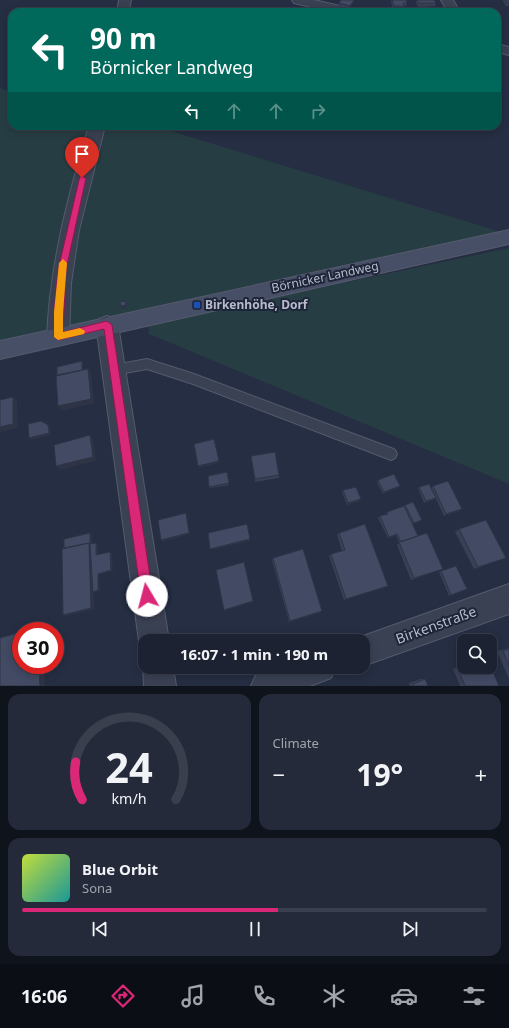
<!DOCTYPE html>
<html lang="en">
<head>
<meta charset="utf-8">
<style>
	body { margin:0; font-family:"Noto Sans",sans-serif; background:#252a3a; color:#f1f3f6; height:100vh; display:flex; flex-direction:column; font-size:15px; white-space:nowrap }
	* { box-sizing:border-box; margin:0 }
	p { font-size:13px; color:#a0a4ac }
	.icon { flex:none; width:22px; height:22px; fill:none; stroke:currentColor; stroke-width:2; stroke-linecap:round; stroke-linejoin:round }
	.map { position:relative; height:686px; overflow:hidden }
	.details { display:flex; flex-direction:column; gap:8px; padding:8px; background:#0f131c; flex:1 }
	.details>* { flex:none }
	.top-card { position:absolute; left:8px; top:8px; width:493px; height:122px; border-radius:12px; box-shadow:0 2px 10px #0003,0 0 0 1px #3a3f4d; background:#00695c; color:#fff; overflow:hidden }
	.tools { position:absolute; left:457px; top:634px; display:grid; gap:8px }
	.tools a { display:grid; place-items:center; width:40px; height:40px; border-radius:8px; background:#1c2232; box-shadow:0 2px 10px #0003,0 0 0 1px #3a3f4d; font-size:20px }
	.speed { position:absolute; left:12px; top:622px; display:flex; gap:8px; font-size:20px; font-weight:700; text-align:center }
	.speed>* { display:grid; place-content:center; width:52px; height:52px; border-radius:50%; background:#1c2232; box-shadow:0 2px 10px #0003,0 0 0 1px #3a3f4d; line-height:1 }
	.speed .limit { border:6px solid #d22; background:#fff; color:#111 }
	.pin { position:absolute; display:grid; place-items:center; width:34px; height:34px; color:#fff; margin:-41px -17px; border-radius:50% 50% 50% 0; rotate:-45deg; box-shadow:0 0 4px #0007 }
	.pin .icon { rotate:45deg }
	.me { position:absolute; width:44px; margin:-22px; rotate:352deg; stroke-linejoin:round; filter:drop-shadow(0 0 3px #0008) }
	.turn { display:flex; align-items:center; gap:14px; height:84px; padding:0 16px; font-size:18px }
	.turn .icon { width:52px; height:52px; stroke-width:2.5 }
	.turn b { display:block; font-size:28px; line-height:34px }
	.lanes { display:flex; align-items:center; height:38px; padding:0 16px; background:#0003; justify-content:center; gap:20px; direction:ltr }
	.lanes .off { opacity:.35 }
	.big { font-size:30px; font-weight:700; line-height:1.1 }
	.details .tile { flex:1; display:flex; flex-direction:column; justify-content:center; gap:6px; min-width:0; padding:0 14px; border-radius:12px; background:#252a3a }
	.details .dial { align-items:center; gap:0 }
	.dial svg { height:104px; overflow:visible; fill:none; stroke:#3a3f4d; stroke-width:7; stroke-linecap:round; text-anchor:middle }
	.dial text { fill:#f1f3f6; stroke:none }
	.song { display:flex; align-items:center; gap:12px }
	.cover { width:48px; height:48px; border-radius:6px; background:linear-gradient(135deg,hsl(70 70% 55%),hsl(180 70% 35%)) }
	.played { height:4px; border-radius:2px; background:linear-gradient(90deg,#db2777 55%,#3a3f4d 55%) }
	.keys { display:flex; justify-content:space-around; direction:ltr }
	.heat { display:flex; justify-content:space-between; align-items:center; font-size:22px; direction:ltr }
	.details .tiles { flex:1; display:grid; gap:8px; grid-template-columns:1fr 1fr }
	.tile:last-child { grid-column:span 2 }
	.trip { position:absolute; left:138px; top:634px; width:232px; height:40px; border-radius:12px; background:#1c2232; box-shadow:0 2px 10px #0003,0 0 0 1px #3a3f4d; font-weight:700; line-height:40px; text-align:center }
	.tab-bar { display:flex; height:64px; justify-content:space-around; align-items:center; background:#0b0e14; color:#a0a4ac }
	.tab-bar .icon { width:28px; height:28px }
	.tab-bar .current { color:#db2777 }
	.tab-bar b { font-size:18px; color:#f1f3f6 }
	.map>svg:first-child { display:block }
</style>
</head>
<body>
<div class="map">
<svg width="509" height="686" viewBox="0 0 509 686">
	<rect width="100%" height="100%" fill="#252e43"/>
	<path fill="#273d44" d="M0 88 12 92V126H144L171 131 504 233 347 264 0 341Z
		M509 248V484L149 334 148 324Z"/>
	<g fill="none" stroke-linecap="round" stroke-linejoin="round">
		<defs>
			<path id="lane" d="M147 359 194 374 391 448 395 450 397 454 395 458 391 460 193 384 147 369 114 375 110 374 108 370 110 366 114 365Z"/>
			<path id="street" d="M119 0H131L129 12H117Z
				M292 0H314L353 9 354 12H332L294 3Z
				M441 0H453L460 12H448Z
				M497 44 509 47V55L497 52Z
				M89 126H105L79 230 71 283 69 337 66 343 58 346 50 343 47 337C50 264 68 196 89 126Z
				M107 316 115 319 118 325 169 641H145V652L139 641 96 325 99 319Z
				M509 584V614L363 666V641L352 640Z
				M145 661V667H173L176 686H144L143 667Z
				M276 667H335L331 678 310 686H251L256 675Z"/>
			<path id="secondary" d="M509 230V244L0 359V341Z"/>
		</defs>
		<use href="#lane" stroke="#555b6d" stroke-width="2"/>
		<use href="#street" stroke="#555b6d" stroke-width="2"/>
		<use href="#secondary" stroke="#555b6d" stroke-width="2"/>
		<use href="#lane" fill="#3a4153" fill-rule="evenodd"/>
		<use href="#street" fill="#3a4153" fill-rule="evenodd"/>
		<use href="#secondary" fill="#474f66" fill-rule="evenodd"/>
	</g>
	<path fill="#394056" d="M355 0 349 9 338 6 339 3Z
		M392 0H406L407 3 406 6H404V9H393L391 2Z
		M417 0H434L436 3 435 6 418 7 416 2Z
		M503 0H509V6H506L503 1Z
		M497 23 502 31 501 34H497Z
		M251 456 279 475V478L255 482Z
		M227 472 229 485 210 488 208 476Z
		M378 480 399 487 383 494 377 482Z
		M433 486 460 511 444 516 431 488Z
		M419 487 436 498 434 500 424 503 418 488Z
		M343 490 360 501 347 505 342 492Z
		M405 505 420 521 412 524 418 536 443 569 411 580 397 545 399 543 396 535 388 538 378 518 380 516 386 514V513L387 512 404 506Z
		M459 529 506 558 474 569 455 532Z
		M339 533 385 587 344 600 329 556 331 554 342 551 337 535Z
		M273 558 321 612 289 622 272 560Z
		M456 566 467 589 449 596 439 572Z
		M509 648V679L497 651Z
		M464 665V667L499 686H460L453 669Z
		M421 679H425L428 686H410L409 683Z"/>
	<path fill="#2e3446" d="M354 0H355L349 9 350 6Z
		M125 301 127 308 122 309 121 306Z
		M82 361 83 364 84 375 59 380Z
		M88 369 91 374 94 403 61 411 58 406Z
		M13 397 17 401 18 428 0 432V427Z
		M48 425 50 427 51 435 31 440 29 438Z
		M90 435 93 439 96 461 60 470 56 466Z
		M219 461 220 463 199 468 198 466Z
		M400 486 399 487 383 494 384 492Z
		M436 498 434 500 424 503 426 501Z
		M361 499 360 501 347 505 348 503Z
		M462 509 460 511 444 516 446 514Z
		M186 513 190 534 162 542 161 540Z
		M90 533 92 534 94 592 98 574 110 552 112 554 113 571 99 575 100 591 94 593 95 609 67 616 63 615Z
		M250 539V541L211 550 210 549Z
		M96 543 98 544V556L96 555Z
		M253 601V602L224 611V610Z
		M38 628H43V631H38Z
		M39 665H44L45 686H40Z"/>
	<path fill="#424a64" stroke="#2e3446" d="M341 0H354L350 6 339 3Z
		M392 0H406L407 3H403L404 6H394Z
		M417 0H434L436 3H419Z
		M505 0H509V3H507Z
		M497 23H499L502 31H497Z
		M125 301 126 305 121 306 120 302Z
		M82 361V370L57 375V367Z
		M88 369 91 399 58 406 56 376Z
		M13 397V424L0 427V400Z
		M41 421 48 425 49 433 29 438 28 424Z
		M90 435 93 457 56 466 54 445Z
		M214 439 219 461 198 466 194 444Z
		M275 452 279 475 255 479 251 456Z
		M227 472 229 483 209 487 208 476Z
		M394 474 400 486 384 492 378 480Z
		M448 481 462 509 446 514 433 486Z
		M429 484 436 498 426 501 419 487Z
		M356 487 361 499 348 503 343 490Z
		M413 502 422 520 414 523 405 505Z
		M404 506 418 536 401 542 397 534 389 537 380 516 388 514 387 512Z
		M186 513 189 533 161 540 158 520Z
		M486 520 506 558 478 567 459 529Z
		M247 524 250 539 210 549 208 533Z
		M365 524 388 586 346 599 331 554 345 550 339 533Z
		M90 533V544L89 543 64 548V539Z
		M427 533 443 569 414 578 399 542Z
		M89 543 91 608 63 615 62 549Z
		M96 543V555L110 552 111 570 98 574V590L93 592 90 544Z
		M303 549 322 611 290 621 273 558Z
		M244 562 253 601 224 610 216 570Z
		M456 566 467 589 451 595 441 571Z
		M38 628V631H26Z
		M21 632V665H39L40 686H0V638Z
		M509 649V666L503 651Z
		M490 665 499 686H465L458 669 464 667H490Z
		M425 679 428 686H413V684Z"/>
	<path fill="#db2777" stroke="#8e194d" d="M80 176 86 178 66 270 63 332 107 321 112 325 153 596 152 600 147 602 143 600 141 596 104 329 58 340 54 337V312L58 270Z"/>
	<path fill="#f59e0b" d="M63 259 67 263 63 312V332L80 328 85 331 84 334 58 340 54 337V312L59 263Z"/>
	<rect fill="#1a4fb4" stroke="#1e2538" stroke-width="1.5" x="193" y="301" width="8" height="8" rx="2"/>
	<g text-anchor="middle" stroke-width="4" stroke-linejoin="round" paint-order="stroke">
		<g font-size="12" fill="#b7bccd" stroke="#1e2538">
			<text transform="translate(325 277) rotate(-12)" y="4">Börnicker Landweg</text>
		</g>
		<g font-size="12" font-weight="bold" fill="#b7bccd" stroke="#1e2538" text-anchor="start">
			<text x="205" y="309">Birkenhöhe, Dorf</text>
		</g>
		<g font-size="14" fill="#b7bccd" stroke="#1e2538">
			<text transform="translate(436 625) rotate(-20)" y="5">Birkenstraße</text>
		</g>
	</g>
</svg>
<div class="tools">
<a><svg class="icon" aria-label="search" viewBox="0 0 24 24"><circle cx="10" cy="10" r="6"/><path d="M15 15l6 6"/></svg></a>
</div>
<div class="speed"><div class="limit">30</div></div>
<div class="pin" style="left:82px;top:178px;background:#d93025"><svg class="icon" aria-label="arrive" viewBox="0 0 24 24"><path d="M6 21V4h12l-3 4 3 4H6"/></svg></div>
<svg class="me" style="left:147px;top:596px" viewBox="-20 -20 40 40"><circle r="19" fill="#fff"/><path d="M0-13L10 11 0 6-10 11z" fill="#db2777"/></svg>
<div class="trip">16:07 · 1 min · 190 m</div>
<div class="top-card">
<div class="turn"><svg class="icon" aria-label="left" viewBox="0 0 24 24"><path d="M17 20v-9H6M10 6l-5 5 5 5"/></svg><div><b>90 m</b>Börnicker Landweg</div></div>
<div class="lanes"><svg class="icon" aria-label="left" viewBox="0 0 24 24"><path d="M17 20v-9H6M10 6l-5 5 5 5"/></svg><svg class="icon off" aria-label="ahead" viewBox="0 0 24 24"><path d="M12 20V5M6 11l6-6 6 6"/></svg><svg class="icon off" aria-label="ahead" viewBox="0 0 24 24"><path d="M12 20V5M6 11l6-6 6 6"/></svg><svg class="icon off" aria-label="right" viewBox="0 0 24 24"><path d="M7 20v-9h11M14 6l5 5-5 5"/></svg></div>
</div>
</div>
<section class="details">
<div class="tiles">
<div class="tile dial"><svg viewBox="0 0 100 80">
<path d="M14 69A42 42 0 1 1 86 69"/>
<path d="M14 69A42 42 0 0 1 9 40" stroke="#db2777"/>
<text x="50" y="56" font-size="32" font-weight="700">24</text>
<text x="50" y="72" font-size="11">km/h</text>
</svg></div>
<div class="tile"><p>Climate</p>
<div class="heat"><a>−</a><b class="big">19°</b><a>+</a></div>
</div>
<div class="tile">
<div class="song"><i class="cover"></i><div><b>Blue Orbit</b><p>Sona</p></div></div>
<div class="played"></div>
<div class="keys"><svg class="icon" aria-label="previous" viewBox="0 0 24 24"><path d="M18 5L8 12l10 7zM5 5v14"/></svg><svg class="icon" aria-label="pause" viewBox="0 0 24 24"><path d="M8 5v14M16 5v14"/></svg><svg class="icon" aria-label="next" viewBox="0 0 24 24"><path d="M6 5l10 7-10 7zM19 5v14"/></svg></div>
</div>
</div>
</section>
<nav class="tab-bar">
<b>16:06</b>
<svg class="icon current" aria-label="directions" viewBox="0 0 24 24"><path d="M12 3l9 9-9 9-9-9zM9 14v-3h6M13 9l2 2-2 2"/></svg>
<svg class="icon" aria-label="music" viewBox="0 0 24 24"><path d="M9 18V5l10-2v13"/><circle cx="6" cy="18" r="3"/><circle cx="16" cy="16" r="3"/></svg>
<svg class="icon" aria-label="phone" viewBox="0 0 24 24"><path d="M5 4h4l2 5-3 2q2 4 5 5l2-3 5 2v4C11 20 4 13 5 4z"/></svg>
<svg class="icon" aria-label="climate" viewBox="0 0 24 24"><path d="M12 3v18M4 7l16 10M4 17L20 7"/></svg>
<svg class="icon" aria-label="car" viewBox="0 0 24 24"><path d="M5 17H2v-5l4-1 3-4h7l3 4 3 1v5h-3M9 17h6M6 11h13"/><circle cx="7" cy="17" r="2"/><circle cx="17" cy="17" r="2"/></svg>
<svg class="icon" aria-label="filters" viewBox="0 0 24 24"><path d="M4 7h16M4 17h16"/><circle cx="9" cy="7" r="2"/><circle cx="15" cy="17" r="2"/></svg>
</nav>
</body>
</html>
